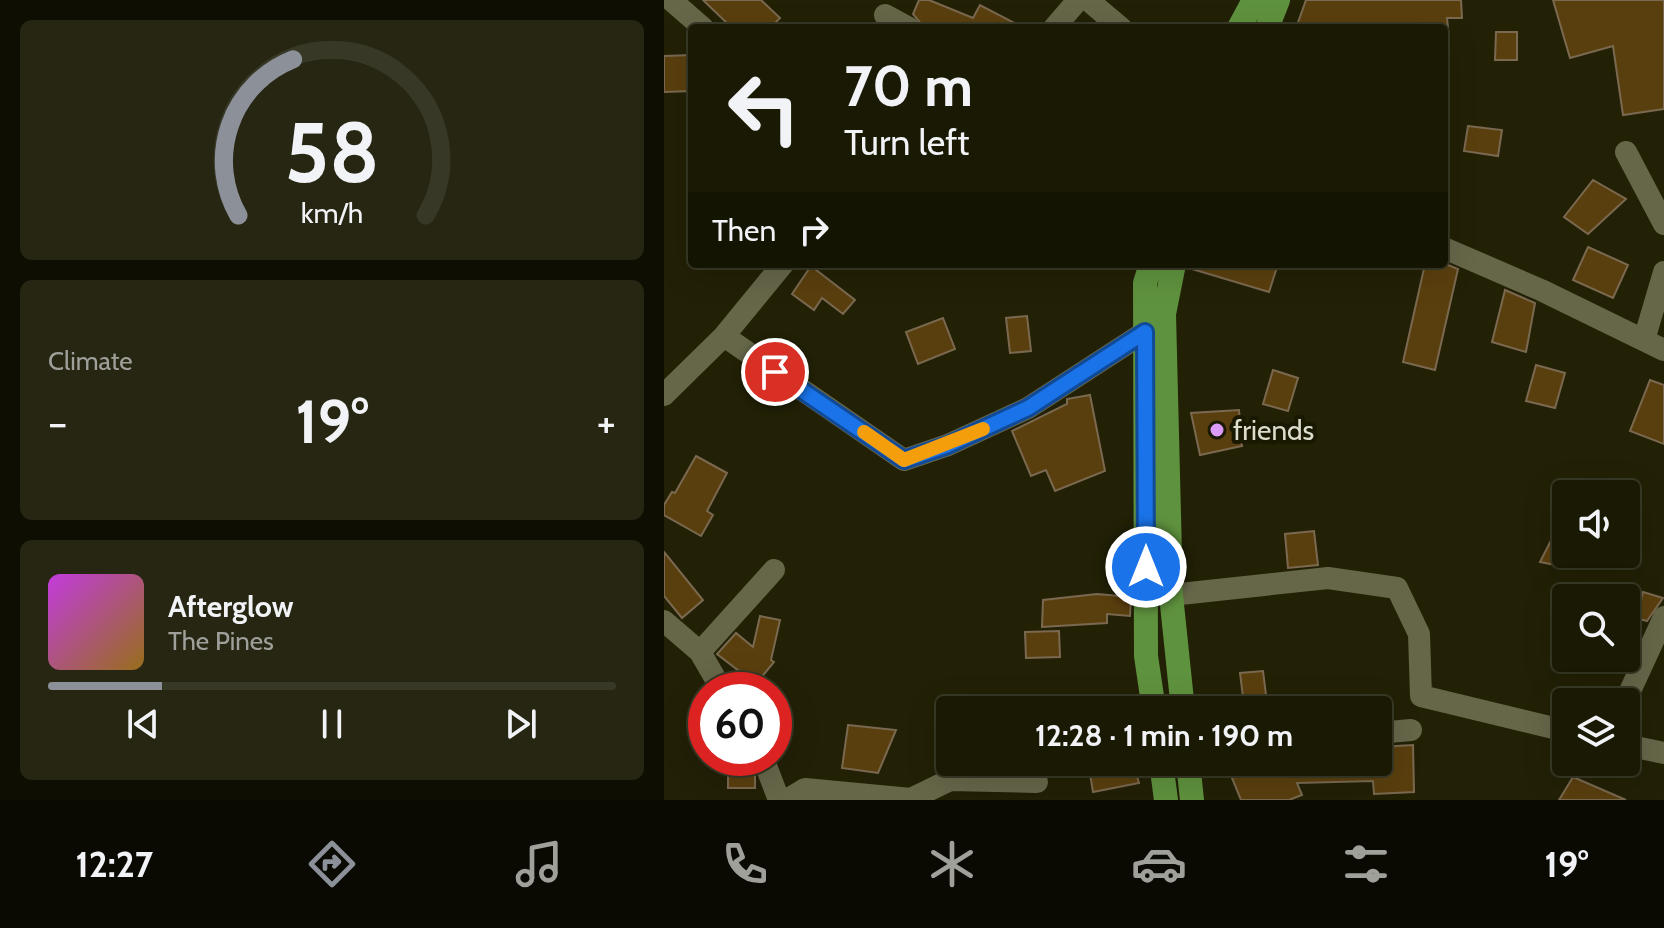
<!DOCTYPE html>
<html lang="en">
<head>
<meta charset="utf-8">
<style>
	body { margin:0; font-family:Cabin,sans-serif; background:#272613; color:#f1f3f6; height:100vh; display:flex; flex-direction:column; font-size:30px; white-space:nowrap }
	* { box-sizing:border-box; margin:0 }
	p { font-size:26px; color:#9fa09a }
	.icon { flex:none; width:44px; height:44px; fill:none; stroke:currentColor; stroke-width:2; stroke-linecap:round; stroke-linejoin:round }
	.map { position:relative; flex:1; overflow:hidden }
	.side { display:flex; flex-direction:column; gap:20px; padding:20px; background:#0e0e02; width:664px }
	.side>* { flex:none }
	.hud { position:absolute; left:24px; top:24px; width:760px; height:244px; border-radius:8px; box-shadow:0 8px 32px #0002,0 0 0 2px #383826; background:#1a1904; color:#f1f3f6; overflow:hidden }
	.buttons { position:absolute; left:888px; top:480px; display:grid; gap:16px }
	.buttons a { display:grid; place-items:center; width:88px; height:88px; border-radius:8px; background:#1a1904; box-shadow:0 8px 32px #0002,0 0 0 2px #383826; font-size:40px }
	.speed { position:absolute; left:24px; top:672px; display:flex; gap:16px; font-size:40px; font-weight:700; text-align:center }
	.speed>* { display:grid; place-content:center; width:104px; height:104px; border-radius:50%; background:#1a1904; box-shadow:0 8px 32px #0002,0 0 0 2px #383826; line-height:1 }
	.speed .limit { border:12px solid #d22; background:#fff; color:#111 }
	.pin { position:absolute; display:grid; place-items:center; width:68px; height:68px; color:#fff; margin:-34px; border:4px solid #fff; border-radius:50%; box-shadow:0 2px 8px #0007 }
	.me { position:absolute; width:88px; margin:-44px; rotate:0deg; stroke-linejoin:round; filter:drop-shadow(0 0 6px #0008) }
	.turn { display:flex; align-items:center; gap:28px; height:168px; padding:0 24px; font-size:36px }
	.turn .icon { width:104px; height:104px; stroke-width:2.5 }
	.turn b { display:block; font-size:56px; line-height:68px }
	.then { display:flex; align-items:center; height:76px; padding:0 24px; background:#0003; gap:16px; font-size:30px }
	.big { font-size:60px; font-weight:700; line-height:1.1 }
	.side .card { flex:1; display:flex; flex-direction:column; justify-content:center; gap:12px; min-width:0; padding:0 28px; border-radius:12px; background:#272613 }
	.side .dial { align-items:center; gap:0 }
	.dial svg { height:208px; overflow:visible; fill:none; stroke:#383826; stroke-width:7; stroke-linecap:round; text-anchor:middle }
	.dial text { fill:#f1f3f6; stroke:none }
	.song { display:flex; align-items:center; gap:24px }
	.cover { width:96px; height:96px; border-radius:12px; background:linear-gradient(135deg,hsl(290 70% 55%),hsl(40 70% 35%)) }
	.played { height:8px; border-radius:4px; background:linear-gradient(90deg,#8c9099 20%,#383826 20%) }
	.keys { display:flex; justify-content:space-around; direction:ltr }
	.heat { display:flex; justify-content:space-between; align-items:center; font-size:44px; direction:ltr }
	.trip { position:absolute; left:272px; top:696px; width:456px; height:80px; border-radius:8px; background:#1a1904; box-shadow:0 8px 32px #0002,0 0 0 2px #383826; font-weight:700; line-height:80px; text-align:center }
	.tabs { display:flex; height:128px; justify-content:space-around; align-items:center; background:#0a0a02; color:#9fa09a }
	.tabs .icon { width:56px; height:56px }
	.tabs .active { color:#8c9099 }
	.tabs b { font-size:36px; color:#f1f3f6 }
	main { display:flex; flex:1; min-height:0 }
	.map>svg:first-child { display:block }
</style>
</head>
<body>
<main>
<section class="side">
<div class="card dial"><svg viewBox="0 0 100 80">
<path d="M14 69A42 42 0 1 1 86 69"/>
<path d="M14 69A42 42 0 0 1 35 9" stroke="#8c9099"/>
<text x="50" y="56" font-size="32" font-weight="700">58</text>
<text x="50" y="72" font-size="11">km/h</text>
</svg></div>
<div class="card"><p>Climate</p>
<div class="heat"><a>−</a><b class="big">19°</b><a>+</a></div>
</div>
<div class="card">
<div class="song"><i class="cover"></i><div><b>Afterglow</b><p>The Pines</p></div></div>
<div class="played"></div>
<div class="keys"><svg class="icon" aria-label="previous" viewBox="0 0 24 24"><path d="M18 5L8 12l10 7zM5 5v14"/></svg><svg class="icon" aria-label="pause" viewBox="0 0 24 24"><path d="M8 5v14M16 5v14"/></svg><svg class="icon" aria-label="next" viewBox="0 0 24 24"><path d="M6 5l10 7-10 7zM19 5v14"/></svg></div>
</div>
</section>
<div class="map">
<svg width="1000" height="800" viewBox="0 0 1000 800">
	<rect width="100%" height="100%" fill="#222106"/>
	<path fill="#5a3f0e" stroke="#7a6950" stroke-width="2" d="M39 0H97L116 18 106 28H68Z
		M255 0H265L309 18 316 5 360 28H265L258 25 249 14Z
		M642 0H797L798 18H783L784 28H632Z
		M889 0H1000V109L959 115 949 46 906 58Z
		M832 32H853V60H831Z
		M28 55V91L0 92V56Z
		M804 126 838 130 834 156 800 151Z
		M929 180 962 199 924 234 900 217Z
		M924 247 964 265 949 298 909 280Z
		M529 264H614L605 292 528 269Z
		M761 264H782L794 269 771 370 739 362Z
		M147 266 191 300 179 314 158 298 150 310 128 294Z
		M841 290 871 303 862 352 828 342Z
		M363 316 367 351 346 353 342 318Z
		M279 318 291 349 254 364 242 332Z
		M872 365 901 373 891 408 862 401Z
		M609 370 634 378 624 411 599 404Z
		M986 380 1000 385V444L966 431Z
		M426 395 441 471 391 491 382 470 367 476 348 431 403 404V399Z
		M575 410 578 446 536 455 527 413Z
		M32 456 63 473 43 511 49 515 37 536 0 515V505L8 492 11 493Z
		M902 511V567L876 562Z
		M650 531 654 565 624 568 621 534Z
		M0 552 39 600 18 618 0 596Z
		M979 592 999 598 983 621 972 618Z
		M433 594 467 597 466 616 443 614V623L378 627 379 600Z
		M96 616 116 620 107 660 110 662 92 684 53 654 72 633 89 647Z
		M395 631 396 657 362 658 361 632Z
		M599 671 603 703 580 705 576 673Z
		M184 725 232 730 214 773 178 768Z
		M749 745 750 792 710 794 709 781 633 783 638 795 625 800H577L568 778 612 762H714V747Z
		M64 758H85L91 776V788H64Z
		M424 762H469L475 783 429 792Z
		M909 777 962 800H895Z"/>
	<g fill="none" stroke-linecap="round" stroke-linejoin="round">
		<path stroke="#666649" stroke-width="22" d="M7 0 39 28
			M424 0 457 28
			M221 15 245 28
			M390 28 414 0
			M962 152 1000 224
			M780 248 877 290 1000 350
			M60 336 240 460 284 445 364 408 481 332
			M980 340 1000 272
			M0 395 60 336 119 264
			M507 595 664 578 733 588 755 634 757 696 902 731
			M0 621 36 652 58 690
			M36 652 110 570
			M961 702 1000 617
			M714 733 747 730
			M962 745 1000 753
			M99 758 115 800
			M123 800 141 789 247 799 286 780 373 782"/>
		<path stroke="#5f923e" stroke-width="24" d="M575 28 590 0
			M603 28 614 0
			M487 264 481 283 482 656 490 710
			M510 264 500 314 507 595 519 710
			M497 762 502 800
			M524 762 528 800"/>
	</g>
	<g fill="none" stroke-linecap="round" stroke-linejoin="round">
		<defs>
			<path id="route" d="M111 372 240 460 284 445 364 408 481 332 482 567"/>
		</defs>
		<use href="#route" stroke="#114b97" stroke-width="20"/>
		<use href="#route" stroke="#1a73e8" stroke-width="14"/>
		<path stroke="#f59e0b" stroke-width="14" d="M200 432 240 460 319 429"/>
	</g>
	<circle fill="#da9af6" stroke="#191800" stroke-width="3" cx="553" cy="430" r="8"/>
	<g text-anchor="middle" stroke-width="8" stroke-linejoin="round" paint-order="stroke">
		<g font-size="28" fill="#ddddcd" stroke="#191800" text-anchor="start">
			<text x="569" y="440">friends</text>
		</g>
	</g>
</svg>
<div class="buttons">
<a><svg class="icon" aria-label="sound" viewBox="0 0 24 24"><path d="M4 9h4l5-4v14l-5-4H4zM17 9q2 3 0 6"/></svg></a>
<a><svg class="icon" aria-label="search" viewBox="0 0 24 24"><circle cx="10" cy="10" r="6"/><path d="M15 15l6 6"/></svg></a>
<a><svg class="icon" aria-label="layers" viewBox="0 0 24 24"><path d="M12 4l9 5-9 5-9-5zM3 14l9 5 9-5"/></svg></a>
</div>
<div class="speed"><div class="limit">60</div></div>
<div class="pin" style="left:111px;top:372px;background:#d93025"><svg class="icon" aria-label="arrive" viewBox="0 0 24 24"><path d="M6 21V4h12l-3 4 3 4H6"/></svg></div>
<svg class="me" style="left:482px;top:567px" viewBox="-20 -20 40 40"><circle r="17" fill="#1a73e8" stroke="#fff" stroke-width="3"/><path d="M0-11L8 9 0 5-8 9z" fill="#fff"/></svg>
<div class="trip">12:28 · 1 min · 190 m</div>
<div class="hud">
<div class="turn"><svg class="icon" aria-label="left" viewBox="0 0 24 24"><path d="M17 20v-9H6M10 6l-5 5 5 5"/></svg><div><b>70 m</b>Turn left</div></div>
<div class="then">Then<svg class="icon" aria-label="right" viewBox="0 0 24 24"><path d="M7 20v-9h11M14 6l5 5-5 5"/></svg></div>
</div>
</div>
</main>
<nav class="tabs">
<b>12:27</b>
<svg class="icon active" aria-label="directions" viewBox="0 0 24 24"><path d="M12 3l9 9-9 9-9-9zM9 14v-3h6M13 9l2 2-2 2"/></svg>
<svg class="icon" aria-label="music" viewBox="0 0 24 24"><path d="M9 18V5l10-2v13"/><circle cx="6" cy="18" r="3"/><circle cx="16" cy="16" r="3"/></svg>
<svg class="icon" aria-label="phone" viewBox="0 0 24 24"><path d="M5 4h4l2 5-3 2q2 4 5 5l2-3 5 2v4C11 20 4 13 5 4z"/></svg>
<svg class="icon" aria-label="climate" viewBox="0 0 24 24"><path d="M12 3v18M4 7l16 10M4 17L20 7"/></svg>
<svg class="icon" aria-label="car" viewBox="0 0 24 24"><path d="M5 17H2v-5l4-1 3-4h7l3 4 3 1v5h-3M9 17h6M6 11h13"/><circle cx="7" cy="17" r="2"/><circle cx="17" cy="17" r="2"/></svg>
<svg class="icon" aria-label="filters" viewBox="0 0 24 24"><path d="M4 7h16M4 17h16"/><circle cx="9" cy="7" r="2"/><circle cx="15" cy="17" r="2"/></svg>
<b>19°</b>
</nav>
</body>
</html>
